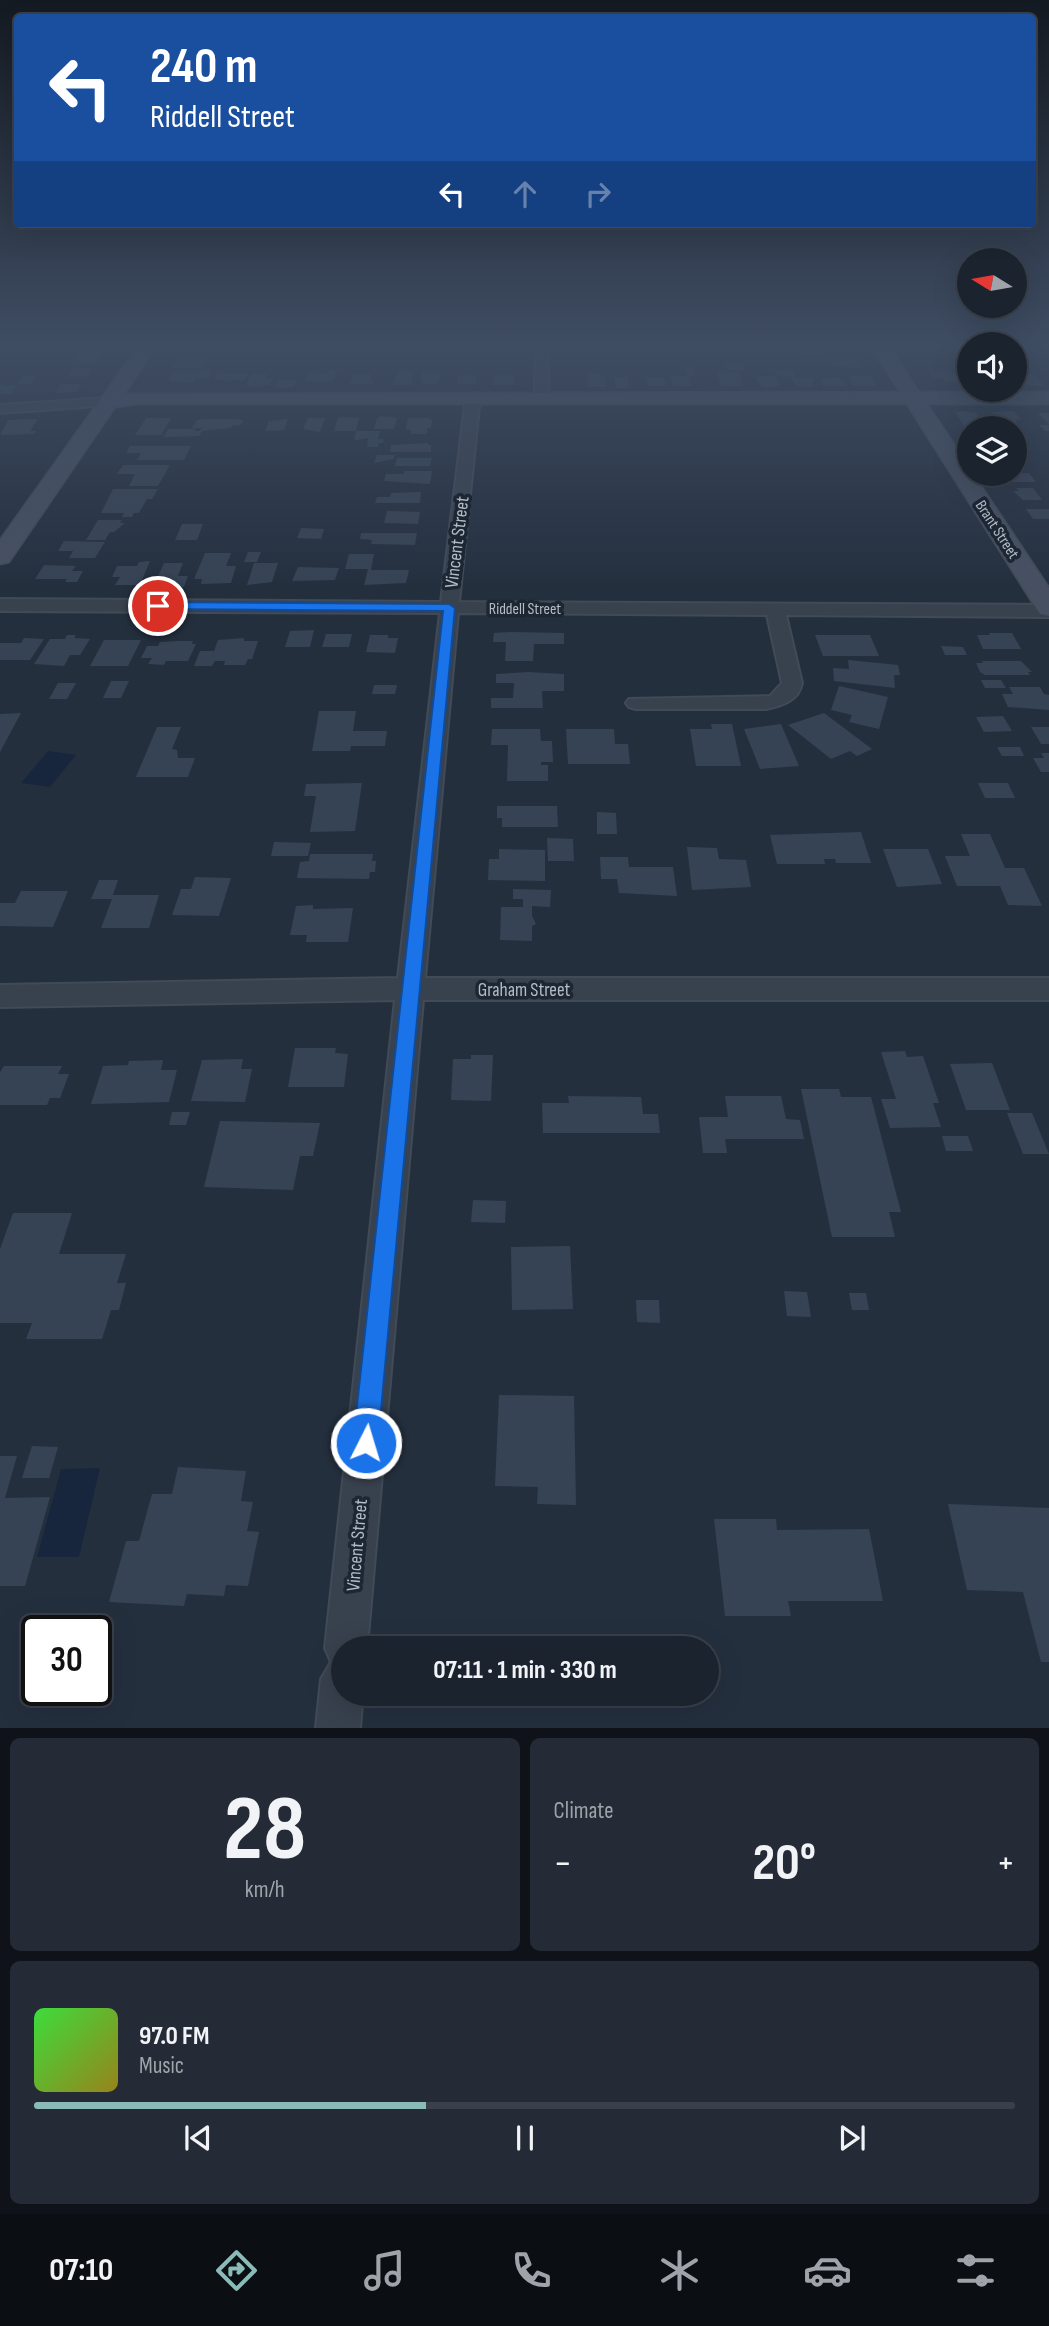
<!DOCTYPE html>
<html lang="en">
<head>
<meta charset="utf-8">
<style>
	body { margin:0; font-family:"Sofia Sans Condensed",sans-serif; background:#242b36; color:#f1f3f6; height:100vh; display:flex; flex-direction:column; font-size:26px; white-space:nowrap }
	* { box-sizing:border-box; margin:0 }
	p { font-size:23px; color:#a0a4aa }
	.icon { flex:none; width:38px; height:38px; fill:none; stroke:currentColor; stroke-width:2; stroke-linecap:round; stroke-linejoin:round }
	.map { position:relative; height:1728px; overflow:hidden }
	.sheet { display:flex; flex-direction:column; gap:10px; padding:10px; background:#0f1319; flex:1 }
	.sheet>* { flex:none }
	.hud { position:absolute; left:14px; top:14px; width:1022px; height:214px; border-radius:7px; box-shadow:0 7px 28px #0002,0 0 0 2px #39404a; background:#1a4fa0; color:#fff; overflow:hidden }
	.needle { width:46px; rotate:281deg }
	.controls { position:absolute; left:957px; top:248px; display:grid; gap:14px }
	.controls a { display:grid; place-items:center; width:70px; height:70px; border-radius:50%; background:#1b232e; box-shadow:0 7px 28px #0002,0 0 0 2px #39404a; font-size:35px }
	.speed { position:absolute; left:21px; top:1615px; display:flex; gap:14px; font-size:35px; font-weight:700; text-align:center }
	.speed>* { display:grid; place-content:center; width:91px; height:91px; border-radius:50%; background:#1b232e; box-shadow:0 7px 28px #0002,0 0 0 2px #39404a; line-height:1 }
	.speed .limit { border:4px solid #111; border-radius:10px; background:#fff; color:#111 }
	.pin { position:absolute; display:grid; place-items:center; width:60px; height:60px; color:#fff; margin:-30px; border:4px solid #fff; border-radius:50%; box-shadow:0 2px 7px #0007 }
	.me { position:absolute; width:77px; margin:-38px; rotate:5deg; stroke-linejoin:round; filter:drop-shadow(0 0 5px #0008) }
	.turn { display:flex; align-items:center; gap:24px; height:147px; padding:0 21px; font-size:32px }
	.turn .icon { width:91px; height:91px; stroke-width:2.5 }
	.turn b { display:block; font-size:49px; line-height:60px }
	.lanes { display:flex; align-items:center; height:66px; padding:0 21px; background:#0003; justify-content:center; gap:35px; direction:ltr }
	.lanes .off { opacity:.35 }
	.big { font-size:52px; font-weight:700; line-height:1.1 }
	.sheet .tile { flex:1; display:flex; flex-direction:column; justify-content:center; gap:10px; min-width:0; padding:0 24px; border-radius:10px; background:#242b36 }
	.sheet .dial { align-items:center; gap:0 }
	.dial b { font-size:91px; line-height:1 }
	.song { display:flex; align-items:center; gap:21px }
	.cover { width:84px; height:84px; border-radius:10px; background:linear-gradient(135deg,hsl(120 70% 55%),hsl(50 70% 35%)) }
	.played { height:7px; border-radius:4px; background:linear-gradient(90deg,#8bbbb9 40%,#39404a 40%) }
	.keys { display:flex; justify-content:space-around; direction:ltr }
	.heat { display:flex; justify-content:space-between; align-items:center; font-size:38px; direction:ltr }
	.sheet .tiles { flex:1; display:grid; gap:10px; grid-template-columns:1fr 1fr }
	.tile:last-child { grid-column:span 2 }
	.trip { position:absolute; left:331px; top:1636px; width:388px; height:70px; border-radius:35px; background:#1b232e; box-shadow:0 7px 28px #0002,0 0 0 2px #39404a; font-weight:700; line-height:70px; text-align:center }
	.tab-bar { display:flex; height:112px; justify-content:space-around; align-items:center; background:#0b0e12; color:#a0a4aa }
	.tab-bar .icon { width:49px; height:49px }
	.tab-bar .active { color:#8bbbb9 }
	.tab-bar b { font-size:32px; color:#f1f3f6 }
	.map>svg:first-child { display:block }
</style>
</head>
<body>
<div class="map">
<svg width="1049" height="1728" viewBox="0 0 1049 1728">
	<rect width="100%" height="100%" fill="#242f3e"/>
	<path fill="#17263c" d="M48 751 76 755 50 787 21 783Z
		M100 1468 79 1557H37L61 1469Z"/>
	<path fill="#364354" d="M220 346 216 353H184L188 347Z
		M831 346H842L847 353H819L821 356H805L803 352H817L815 348Z
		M103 351 96 364 71 365 78 352Z
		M827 357H859L862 361H857L865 368 832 365Z
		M179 358H209L203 368H172Z
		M725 363H742L744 370H728Z
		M684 367H692L694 370 696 376H689L691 386H673L671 376H688Z
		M92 368 88 376 69 377 72 369Z
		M329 370H337L332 382 305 381 309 372 328 373Z
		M774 370 793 371 796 378 812 377 815 382H811L814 387 796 386 791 377 776 375Z
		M201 371H211L208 378H196L194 383 168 381 172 373Z
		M398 371H413L412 385H392Z
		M424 371 441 373 438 384H422L423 379H419Z
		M938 371 957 373 965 382H945L942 378H934L931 373H939Z
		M218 372 227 373H248L244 380 228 381 214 379Z
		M717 372 738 373 743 386H721Z
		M587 373H600V376H604L606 387H588Z
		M251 374H268L266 378H273L270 385 251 387 246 385Z
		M353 374H372L370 380H374L373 384H350Z
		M1015 374H1034L1045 386H1026Z
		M36 375 31 384H17L23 376Z
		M458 375H476V384H457Z
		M494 375H514V385H493Z
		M776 376 780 386 767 388 760 386 756 377Z
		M849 376H871L877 386H853Z
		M614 377H628L629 388H616Z
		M646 377H664L666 386H648Z
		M831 377H840L847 386H823L820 379H832Z
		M279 379 283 380H297L294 387 275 388Z
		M0 383H4L2 386 17 385 11 394H0Z
		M60 384H82L76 392 56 393Z
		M962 411 976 413 988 429H966L955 412Z
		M1014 411 1021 420 1015 419 1017 422H990L984 416H995L992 412Z
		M1038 413H1049V431H1045L1039 425H1049Z
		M381 416 397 418 394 429H374L377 418Z
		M342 417 359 418 356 431H334L338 418Z
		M146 418H171L161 435H135Z
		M308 418H325L320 432 303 429Z
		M408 418H429L432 420 431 428H427V434H411V430H406Z
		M38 419 30 431H36L34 434 0 435 8 420Z
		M207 419H236L243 420 240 426 233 425 231 428 200 431 202 428H192L197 420Z
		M288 419 284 430 265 431 269 421Z
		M168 429H195L194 431H202L199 436 164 437Z
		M356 431H380L378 439H384L383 443H379L378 447H367L368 438 357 440 354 439Z
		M428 443V445H431V452H390L391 445Z
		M130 446H191L184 460H137L141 453H126Z
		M377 455H395L394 459 374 463Z
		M397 458H432L430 466H395Z
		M123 465H170L158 486H129L135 474H117Z
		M404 471H432L430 484 384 481 386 474H404Z
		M1029 473 1036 482H1006L1001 474Z
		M1016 488H1033L1042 500H1023L1013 491H1019Z
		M113 489H158L152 499H147L139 513H134L132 517H122L124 513H101Z
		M421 492 420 503H375L377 497H390L391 493Z
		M1026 509H1049V519H1033Z
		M387 511 420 512 418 524 384 523Z
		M98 520H122L120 523H125L114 532H110L105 540H86Z
		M182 524H203L197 540H175Z
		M301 528 324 529 321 539 297 538Z
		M361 533H417L415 545 371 544 372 540 360 539Z
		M64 541 105 542 95 558H69L73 551H58Z
		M248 552H261L257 562H244Z
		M205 553H231L226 566H236L231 583 201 584 202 579H194Z
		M349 554H374L371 570H409L406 583 364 585 368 569H345Z
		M150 561 140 585H115L120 577H112L117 566H137L139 562Z
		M164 563H183L178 576H188L184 587H164L166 583H155Z
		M254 563H278L272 582 247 585Z
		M44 565 76 566 72 571H83L77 582H65L67 579H35Z
		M298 567 339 568 335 580 292 581Z
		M314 630 310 647H285L290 631Z
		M511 632 564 633V644H534L533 661H505L506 642H493L494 633Z
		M989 633H1012L1021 649H983L977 635H990Z
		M326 634H352L349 647H322Z
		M67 635H76L74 638 90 639 80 655H70L64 666 34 664 50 639H65Z
		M370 635H388V638H398L395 653 366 652Z
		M815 635H870L879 656H823Z
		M24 638 44 639 30 660H0V643H21Z
		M244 638V641H258L252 659H248L245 665H224L225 661H215L212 666H194L200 651H214L218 640Z
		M104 640H141L128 666H90Z
		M176 641H193L192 644H196L188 661H166L164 665 148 664 152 658H141L147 646H158L160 642Z
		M941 646 963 647 967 655H945Z
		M848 660 898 665 900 675H894L895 688 834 681 833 668 849 669Z
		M982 661H1021L1032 672H1028L1030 675H985L980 672 976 663H983Z
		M528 672 564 674V691H542L543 708H491V698H513L514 683H496V674Z
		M981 680H1001L1006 688H985Z
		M111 681H129L121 698H103Z
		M58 683H76L67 699H49Z
		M374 685H397L395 694H372Z
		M839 686 888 697 879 729 849 722 852 715 831 710Z
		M1009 687H1040L1044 694 1049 695V710L1008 707 1002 694H1013Z
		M319 711H356L353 731H387L385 746H351L350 751H312Z
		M21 713 0 752V714Z
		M824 713 872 749 857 756 850 751 831 759 788 725Z
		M1003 716 1012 731 984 732 976 717Z
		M711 724H732L741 766H696L690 729H712Z
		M781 724 799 766 760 769 744 729Z
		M157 727H181L172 749 177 750 178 758H195L188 777H136Z
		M1031 727H1049V744H1041Z
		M492 729H540L541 741H552L553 762H541V765H548V781H507L508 745H491Z
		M566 729H614L615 744H628L630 764H568Z
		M997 747H1020L1024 756H1002Z
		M1041 753H1049V772H1041L1033 758H1044Z
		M362 783 355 831 310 832 316 796H304L306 784Z
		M978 783H1008L1015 798H985Z
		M497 806H557L558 827H502V818H497Z
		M597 812 616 813 617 834H597Z
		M861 832 871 863H836L835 859H824L825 864H777L770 835Z
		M961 834H990L1005 868H1024L1042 906 1008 905 1000 886H957L945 856H970Z
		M547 838 573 839 574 861H548Z
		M274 842 311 843 308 856H271Z
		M687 847 717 848 719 859 746 860 751 887 692 890Z
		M499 849 545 850V881L488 880 489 859H499Z
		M883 849H928L942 884 897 887Z
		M310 854H373L372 861H376L375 872H370L369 879 297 878 300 862 309 861Z
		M600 857H628L629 867H673L677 896 619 893 617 879H601Z
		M195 877 231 878 219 916 172 915 181 889H191Z
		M99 880H118L113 895H159L149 928H101L112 899H91Z
		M513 889 551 890 550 907 532 906V916L536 924 532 926V941L500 940 501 907H523V899H513Z
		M21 891H68L53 927 0 926V903H15Z
		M313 905V909L353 908 348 942H306L307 935H290L296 906Z
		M295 1048H336L335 1053 348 1054 344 1087H288Z
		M905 1051 907 1057 923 1056 939 1103H933L941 1127 890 1128 881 1099H896L881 1052Z
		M471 1055H493L491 1101 451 1100 453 1059H471Z
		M243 1059 241 1069H252L245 1102 191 1101 202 1060Z
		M163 1060 161 1070H177L169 1102 91 1104 103 1066 128 1065 129 1061Z
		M992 1063 1010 1110H966L950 1064Z
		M4 1066H62L58 1074H69L60 1098H50L47 1105H0V1072Z
		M801 1089H839L841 1097H871L901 1212H889L895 1237H832Z
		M568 1096 641 1097 643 1114H658L660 1133H543L542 1103H569Z
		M725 1096H781L786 1119 800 1120 804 1139H725L727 1153H703L699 1117H728Z
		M172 1112H190L186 1125H169Z
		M1007 1113H1032L1049 1154H1023Z
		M220 1121 320 1123 313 1156H300L293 1190 204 1187Z
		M942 1136H968L973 1151H946Z
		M473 1200 506 1201 505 1223 471 1222Z
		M13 1213H72L59 1254H126L117 1283H126L119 1310H111L102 1339H26L32 1323H0V1249Z
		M570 1246 573 1309 512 1310 511 1247Z
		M784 1291 807 1292 811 1317 787 1316Z
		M849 1293H866L869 1310H852Z
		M636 1300H659L660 1323 637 1322Z
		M499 1395 574 1396 576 1505 537 1504 538 1487 495 1486Z
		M32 1446 58 1447 49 1478H22Z
		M0 1456H17L5 1498 50 1497 25 1586H0Z
		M178 1467 246 1471 241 1501 253 1502 247 1531 259 1532 248 1586 226 1585 224 1596 187 1594 184 1606 109 1602 126 1541H139L152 1494H172Z
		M948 1504 1049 1508V1662H1041L1023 1592 967 1590Z
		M714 1519H776L777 1530 869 1529 883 1601H788L791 1616H725Z"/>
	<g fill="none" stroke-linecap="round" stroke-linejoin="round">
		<defs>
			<path id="street" d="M535 344H547L549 397 542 401 535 397Z
				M473 393 480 397 459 602 1049 605V617L786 615 802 683C799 701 781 706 766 709H636L629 707 626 703 629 699 770 696 782 683 767 615 458 613 425 978H1049V1000H423L367 1648H343V1694H363L360 1728H316L321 1679 331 1662 325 1648 395 1000 0 1007V985L398 978 440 613 0 611V599L441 602 466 397Z
				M108 398 113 399V405L0 413V405Z"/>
			<path id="secondary" d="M140 344H158L124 394 900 392 869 344H887L919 392H1049V404H927L970 468V474H973L1049 588V616L1040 614 1036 608 907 404H136L115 407 9 562 0 564V540Z"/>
		</defs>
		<use href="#street" stroke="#414a57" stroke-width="4"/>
		<use href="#secondary" stroke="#414a57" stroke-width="3"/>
		<use href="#street" fill="#38414e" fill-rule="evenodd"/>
		<use href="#secondary" fill="#465061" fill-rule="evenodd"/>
	</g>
	<linearGradient id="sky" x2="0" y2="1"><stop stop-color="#141a22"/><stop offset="0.59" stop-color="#3f4d63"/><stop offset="1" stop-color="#3f4d63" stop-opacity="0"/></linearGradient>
	<rect width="1049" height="586" fill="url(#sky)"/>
	<path fill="#1a73e8" stroke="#114b97" stroke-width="2" d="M158 602 449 604 455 608 378 1443 374 1452 366 1456 357 1452 353 1443 443 611 154 609V603Z"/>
	<g text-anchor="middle" stroke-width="7" stroke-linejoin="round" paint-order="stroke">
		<g font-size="16" fill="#b4bcc9" stroke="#1d2633">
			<text transform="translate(998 529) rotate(57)" y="6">Brant Street</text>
			<text x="525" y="614">Riddell Street</text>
		</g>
		<g font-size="19" fill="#b4bcc9" stroke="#1d2633">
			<text transform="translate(456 542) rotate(-83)" y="7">Vincent Street</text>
			<text x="524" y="996">Graham Street</text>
			<text transform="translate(356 1545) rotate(-85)" y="7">Vincent Street</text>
		</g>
	</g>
</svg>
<div class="controls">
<a><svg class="needle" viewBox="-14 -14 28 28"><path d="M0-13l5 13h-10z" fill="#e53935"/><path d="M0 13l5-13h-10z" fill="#a0a4aa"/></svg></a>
<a><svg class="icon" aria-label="sound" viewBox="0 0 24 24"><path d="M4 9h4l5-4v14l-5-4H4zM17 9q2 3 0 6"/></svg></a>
<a><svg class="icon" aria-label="layers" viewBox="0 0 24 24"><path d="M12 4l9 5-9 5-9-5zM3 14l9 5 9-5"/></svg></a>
</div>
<div class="speed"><div class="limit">30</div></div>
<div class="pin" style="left:158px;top:606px;background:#d93025"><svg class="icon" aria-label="arrive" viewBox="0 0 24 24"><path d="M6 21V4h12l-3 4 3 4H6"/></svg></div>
<svg class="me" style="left:366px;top:1443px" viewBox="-20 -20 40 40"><circle r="17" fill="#1a73e8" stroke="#fff" stroke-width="3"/><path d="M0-11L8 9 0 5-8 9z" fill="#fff"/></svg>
<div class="trip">07:11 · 1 min · 330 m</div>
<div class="hud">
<div class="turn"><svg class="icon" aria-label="left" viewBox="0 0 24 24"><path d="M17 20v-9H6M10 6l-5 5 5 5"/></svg><div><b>240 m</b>Riddell Street</div></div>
<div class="lanes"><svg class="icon" aria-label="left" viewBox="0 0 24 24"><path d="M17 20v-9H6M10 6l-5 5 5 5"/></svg><svg class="icon off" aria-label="ahead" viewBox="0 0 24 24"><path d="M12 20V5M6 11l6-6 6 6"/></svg><svg class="icon off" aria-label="right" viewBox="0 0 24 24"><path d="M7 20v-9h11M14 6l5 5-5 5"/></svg></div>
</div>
</div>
<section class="sheet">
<div class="tiles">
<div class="tile dial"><b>28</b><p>km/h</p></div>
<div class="tile"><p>Climate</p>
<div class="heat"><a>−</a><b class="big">20°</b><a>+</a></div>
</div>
<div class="tile">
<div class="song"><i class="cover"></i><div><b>97.0 FM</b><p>Music</p></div></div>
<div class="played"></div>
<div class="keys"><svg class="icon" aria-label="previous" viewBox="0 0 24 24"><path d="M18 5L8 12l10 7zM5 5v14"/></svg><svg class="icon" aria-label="pause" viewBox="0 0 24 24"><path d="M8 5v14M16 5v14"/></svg><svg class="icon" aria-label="next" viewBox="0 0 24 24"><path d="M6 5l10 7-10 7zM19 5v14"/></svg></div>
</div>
</div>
</section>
<nav class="tab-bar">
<b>07:10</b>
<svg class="icon active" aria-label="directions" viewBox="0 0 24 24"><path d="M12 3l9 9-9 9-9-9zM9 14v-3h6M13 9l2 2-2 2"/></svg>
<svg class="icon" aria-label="music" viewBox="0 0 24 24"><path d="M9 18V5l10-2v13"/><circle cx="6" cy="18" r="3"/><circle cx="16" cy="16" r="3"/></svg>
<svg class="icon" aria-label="phone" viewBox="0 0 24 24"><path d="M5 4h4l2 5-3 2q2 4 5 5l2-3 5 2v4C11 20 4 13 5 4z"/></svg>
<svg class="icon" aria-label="climate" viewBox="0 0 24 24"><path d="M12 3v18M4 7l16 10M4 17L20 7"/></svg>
<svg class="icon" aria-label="car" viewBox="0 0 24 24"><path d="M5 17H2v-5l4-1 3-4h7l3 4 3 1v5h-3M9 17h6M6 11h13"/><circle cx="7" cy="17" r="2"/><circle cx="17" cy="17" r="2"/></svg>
<svg class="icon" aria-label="filters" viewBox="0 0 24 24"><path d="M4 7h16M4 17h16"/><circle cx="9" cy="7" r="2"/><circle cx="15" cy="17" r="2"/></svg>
</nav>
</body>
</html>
